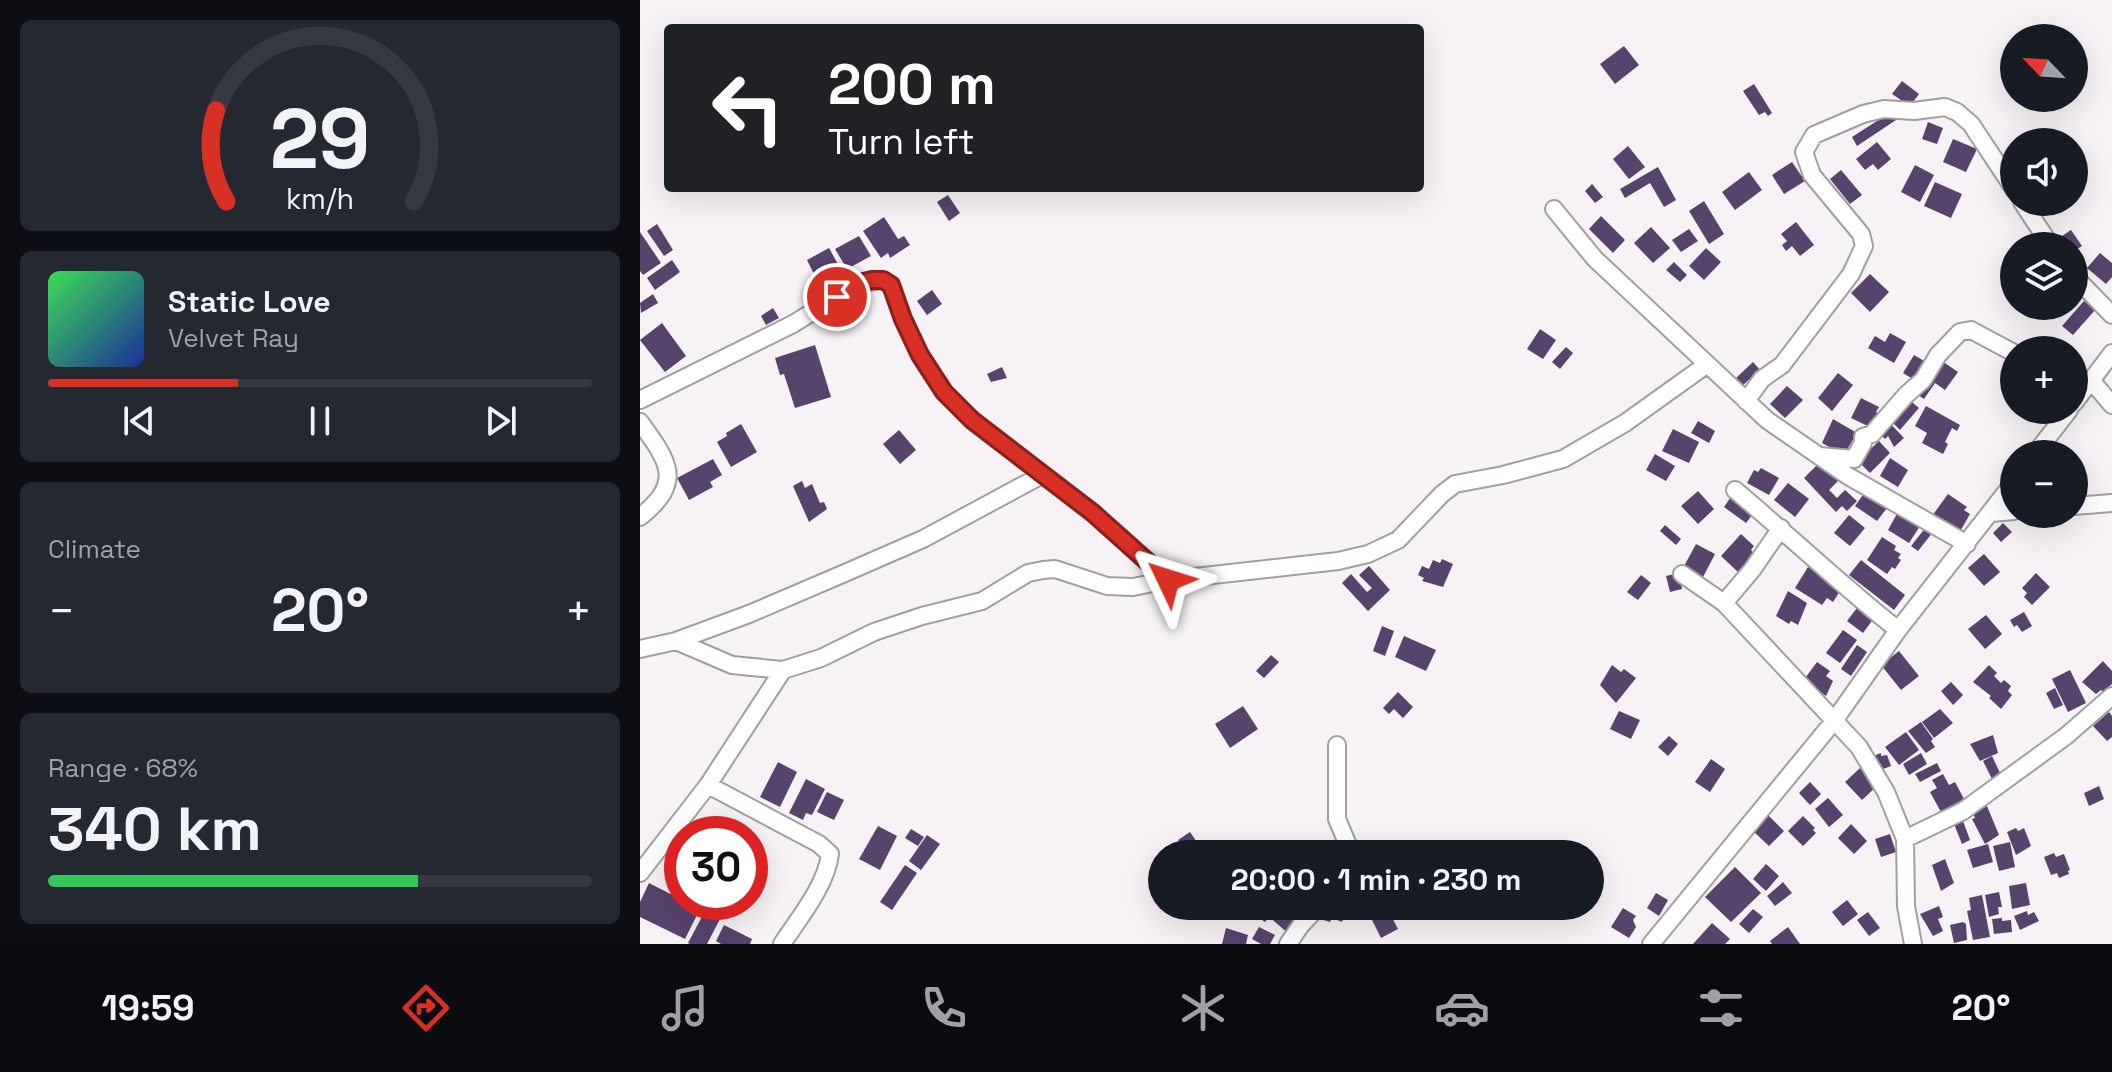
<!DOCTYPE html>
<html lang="en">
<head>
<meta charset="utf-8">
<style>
	body { margin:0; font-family:"Space Grotesk",sans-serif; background:#242831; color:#f1f3f6; height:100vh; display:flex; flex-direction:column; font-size:30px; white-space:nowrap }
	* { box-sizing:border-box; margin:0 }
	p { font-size:26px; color:#9ea1a6 }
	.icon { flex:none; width:44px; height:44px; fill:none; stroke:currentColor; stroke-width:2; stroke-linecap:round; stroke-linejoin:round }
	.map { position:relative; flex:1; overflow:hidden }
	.panel { display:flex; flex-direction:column; gap:20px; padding:20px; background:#0d0f14; width:640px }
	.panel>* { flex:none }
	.hud { position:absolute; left:24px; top:24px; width:760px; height:168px; border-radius:8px; box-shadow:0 8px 32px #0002; background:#202124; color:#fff; overflow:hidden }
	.needle { width:52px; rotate:295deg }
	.controls { position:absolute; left:1360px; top:24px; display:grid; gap:16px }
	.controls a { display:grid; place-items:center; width:88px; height:88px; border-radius:50%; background:#171b24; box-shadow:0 8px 32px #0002; font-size:40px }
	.speed { position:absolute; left:24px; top:816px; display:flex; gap:16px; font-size:40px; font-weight:700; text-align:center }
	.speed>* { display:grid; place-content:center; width:104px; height:104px; border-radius:50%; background:#171b24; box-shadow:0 8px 32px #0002; line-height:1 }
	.speed .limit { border:12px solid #d22; background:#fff; color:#111 }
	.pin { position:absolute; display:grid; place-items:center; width:68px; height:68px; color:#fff; margin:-34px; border:4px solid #fff; border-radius:50%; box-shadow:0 2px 8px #0007 }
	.me { position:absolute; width:88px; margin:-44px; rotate:311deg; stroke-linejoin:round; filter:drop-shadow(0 0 6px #0008) }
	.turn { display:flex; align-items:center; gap:28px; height:168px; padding:0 32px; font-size:36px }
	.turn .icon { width:104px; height:104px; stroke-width:2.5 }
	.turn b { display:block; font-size:56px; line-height:68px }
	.big { font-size:60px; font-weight:700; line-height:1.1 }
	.panel .tile { flex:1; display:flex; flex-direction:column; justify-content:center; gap:12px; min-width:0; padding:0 28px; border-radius:12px; background:#242831 }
	.panel .dial { align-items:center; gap:0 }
	.dial svg { height:208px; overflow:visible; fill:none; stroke:#363941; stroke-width:7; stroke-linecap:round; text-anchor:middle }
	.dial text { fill:#f1f3f6; stroke:none }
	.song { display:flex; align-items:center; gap:24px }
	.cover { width:96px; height:96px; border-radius:12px; background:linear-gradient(135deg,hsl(130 70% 55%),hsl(230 70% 35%)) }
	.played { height:8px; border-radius:4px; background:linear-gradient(90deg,#d93025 35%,#363941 35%) }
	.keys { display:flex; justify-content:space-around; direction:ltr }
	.heat { display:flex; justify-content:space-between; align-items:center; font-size:44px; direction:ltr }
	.charge { height:12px; border-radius:6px; background:linear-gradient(90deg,#34c759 68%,#363941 0) }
	.trip { position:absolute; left:508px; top:840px; width:456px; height:80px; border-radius:40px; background:#171b24; box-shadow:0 8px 32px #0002; font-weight:700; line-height:80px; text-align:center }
	.tabs { display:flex; height:128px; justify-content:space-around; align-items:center; background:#090b0e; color:#9ea1a6 }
	.tabs .icon { width:56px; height:56px }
	.tabs .on { color:#d93025 }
	.tabs b { font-size:36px; color:#f1f3f6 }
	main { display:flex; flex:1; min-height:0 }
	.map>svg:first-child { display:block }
</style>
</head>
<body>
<main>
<section class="panel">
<div class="tile dial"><svg viewBox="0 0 100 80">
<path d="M14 69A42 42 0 1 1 86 69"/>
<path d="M14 69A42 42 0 0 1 10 34" stroke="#d93025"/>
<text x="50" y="56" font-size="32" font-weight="700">29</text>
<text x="50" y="72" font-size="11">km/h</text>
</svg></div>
<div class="tile">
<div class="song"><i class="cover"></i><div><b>Static Love</b><p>Velvet Ray</p></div></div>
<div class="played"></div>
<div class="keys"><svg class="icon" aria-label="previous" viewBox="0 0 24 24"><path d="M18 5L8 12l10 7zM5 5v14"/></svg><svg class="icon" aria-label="pause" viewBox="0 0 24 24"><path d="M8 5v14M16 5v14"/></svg><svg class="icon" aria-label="next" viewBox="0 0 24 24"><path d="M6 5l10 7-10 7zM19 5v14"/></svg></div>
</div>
<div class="tile"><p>Climate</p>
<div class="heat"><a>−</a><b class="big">20°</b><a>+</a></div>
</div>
<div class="tile"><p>Range · 68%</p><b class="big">340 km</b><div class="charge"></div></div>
</section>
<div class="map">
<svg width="1472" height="944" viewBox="0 0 1472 944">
	<rect width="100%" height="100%" fill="#f6f2f5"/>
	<path fill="#57446d" d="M984 46 999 65 975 84 960 64Z
		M1262 81 1279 94 1270 106 1252 94Z
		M1114 84 1132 113 1128 116 1125 112 1119 115 1103 91Z
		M1251 112 1256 120 1217 146 1212 137Z
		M1288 122 1303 128 1297 144 1282 139Z
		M1313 139 1337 149 1326 172 1303 162Z
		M1237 142 1251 159 1238 170 1233 164 1225 170 1216 159Z
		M988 146 1005 167 989 179 973 159Z
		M1152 162 1165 181 1144 194 1132 175Z
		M1275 165 1294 175 1280 202 1261 192Z
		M1018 167 1036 200 1024 207 1010 183 985 198 980 189Z
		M1201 170 1222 195 1210 204 1190 179Z
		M1109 172 1122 190 1095 210 1082 192Z
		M1295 182 1322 194 1311 218 1284 206Z
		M952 184 963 197 955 203 945 191Z
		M308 195 320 213 309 221 297 202Z
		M1064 201 1084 234 1069 244 1049 211Z
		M961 216 985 240 973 253 949 229Z
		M244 217 258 239 264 236 270 245 250 258 248 253 241 258 223 231Z
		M1156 222 1174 245 1160 256 1152 246 1146 251 1142 245 1147 241 1141 234Z
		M17 224 33 250 24 256 7 231Z
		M1011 227 1030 248 1013 263 994 243Z
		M1049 229 1058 241 1041 252 1032 240Z
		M1431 230 1442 246 1434 251V246H1425L1419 238Z
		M0 232 21 263 3 275 0 271Z
		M219 236 231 256 207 269 195 249Z
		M189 248 205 277 184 288 179 280 172 284 169 277 174 274 167 260Z
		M1066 248 1081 262 1064 280 1049 266Z
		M1460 253 1472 263V277L1466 284 1447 268Z
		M32 260 40 272 15 290 7 278Z
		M1034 262 1047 275 1040 282 1026 270Z
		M1230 274 1249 292 1230 312 1211 293Z
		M292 290 302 304 287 315 277 301Z
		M13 294 18 303 1 313 0 303Z
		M1444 301 1455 310 1433 335 1422 326Z
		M133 308 139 318 126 325 121 316Z
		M22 323 46 356 25 372 0 340Z
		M900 329 916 340 903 359 887 349Z
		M1250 333 1266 342 1254 363 1228 348 1235 336 1245 342Z
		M175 345 191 397 155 408 144 374 140 375 135 358Z
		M926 347 933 353 920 369 912 362Z
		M1274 355 1291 365 1279 383 1263 373Z
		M1299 359 1318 372 1305 390 1295 383 1284 399 1275 393Z
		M1113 362 1120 370 1102 386 1096 378Z
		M362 367 367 378 351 382 347 374Z
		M1198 373 1213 385 1192 411 1178 398Z
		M1147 386 1163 400 1145 418 1130 404Z
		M1221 398 1239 407 1236 412 1241 415 1234 429 1211 418Z
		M1267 398 1279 408 1260 430 1251 421Z
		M1286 406 1320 425 1317 431 1312 428 1305 442 1308 444 1303 454 1282 443 1287 433 1275 426Z
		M1193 419 1217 433 1204 455 1182 443Z
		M1247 420 1264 438 1254 447 1248 436 1245 439 1236 430Z
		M1058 421 1075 431 1069 443 1051 433Z
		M101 424 117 452 91 467 77 442 87 436 86 433Z
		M1033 429 1059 442 1049 463 1022 451Z
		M259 430 276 450 260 464 243 444Z
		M1239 441 1250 453 1230 473 1218 461Z
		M1015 454 1035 466 1026 481 1006 470Z
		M1250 458 1268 470 1258 487 1240 476Z
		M73 459 82 475 70 482 73 487 49 500 37 478Z
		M1180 462 1199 480 1189 490 1197 498 1205 490 1217 501 1207 511 1202 506 1196 512 1164 478Z
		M1121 468 1139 478 1129 495 1107 483 1114 470 1118 472Z
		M162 481 165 488 172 484 180 503 184 502 187 509 169 522 153 486Z
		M1148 483 1169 499 1155 517 1134 500Z
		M1058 491 1074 509 1058 524 1041 506Z
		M1225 492 1247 508 1237 521 1215 506Z
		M1093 494 1115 511 1106 523 1084 507Z
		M1308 494 1327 507 1324 510 1330 514 1318 535 1292 516Z
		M1258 512 1280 526 1269 543 1248 530Z
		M1209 515 1225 528 1210 546 1194 533Z
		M1363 523 1372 532 1361 542 1353 533Z
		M1025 525 1041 539 1036 545 1020 531Z
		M1286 527 1293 532 1278 551 1271 546Z
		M1101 534 1114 546 1111 550 1114 554 1098 572 1081 556Z
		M1242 537 1256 546 1254 550 1261 554 1258 558 1261 560 1255 569 1252 567 1247 574 1227 560Z
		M1056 544 1075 554 1062 579 1043 568Z
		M1344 554 1360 572 1344 586 1328 568Z
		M802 559 813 564 803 587 782 581 784 578 778 575 782 566 789 569 793 560 800 563Z
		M1221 560 1265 595 1254 610 1209 575Z
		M729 566 750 590 728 611 702 583 711 574 727 592 732 588 719 575Z
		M1168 567 1202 588 1193 602 1187 598 1182 605 1155 588Z
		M1039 573 1042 589 1030 592 1026 576Z
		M1396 573 1410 587 1392 605 1384 597 1387 593 1382 588Z
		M1001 575 1011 583 998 600 987 592Z
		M1148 591 1167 603 1158 625 1151 621 1149 624 1136 616Z
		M1220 604 1234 618 1223 633 1207 621Z
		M1384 612 1392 626 1382 632 1377 625 1374 627 1370 620Z
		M1346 615 1362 634 1345 649 1328 629Z
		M742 626 754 631 745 656 733 651Z
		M1203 630 1217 640 1200 663 1186 653Z
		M764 636 796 650 786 671 755 657Z
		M1217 645 1227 652 1211 676 1201 669Z
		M1259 651 1279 676 1261 690 1241 665Z
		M631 655 639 662 624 678 616 671Z
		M1463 661 1472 671V684L1463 692 1461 690 1456 694 1442 682Z
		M1177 662 1190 671 1186 676 1193 681 1186 696 1179 691 1175 696 1160 685Z
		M972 665 981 672 984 669 996 678 976 703 960 685Z
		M1349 665 1357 673 1354 676 1361 683 1364 680 1371 686 1368 691 1372 695 1361 709 1349 698 1351 696 1333 682Z
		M1430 670 1446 703 1428 712 1412 679Z
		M1311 682 1323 695 1313 705 1301 691Z
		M1415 688 1423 705 1414 709 1406 693Z
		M758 692 773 707 763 718 754 709 749 714 743 708Z
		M603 706 618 729 590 748 575 724Z
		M1300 709 1313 723 1294 738 1282 722Z
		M979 711 1000 720 991 739 970 729Z
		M1469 712 1472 716V737L1467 741 1453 726Z
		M1281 722 1293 739 1291 741 1295 747 1286 753 1268 731Z
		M1266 732 1279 750 1259 765 1245 747Z
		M1353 735 1358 753 1340 761 1330 744Z
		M1029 736 1038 744 1028 756 1018 747Z
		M1241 753V756L1247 755 1251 766 1235 772 1230 757Z
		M1281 753 1287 764 1269 775 1263 764Z
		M1352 756 1361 775 1352 779 1343 761Z
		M1071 759 1085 769 1070 792 1055 782Z
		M138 762 157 772 140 807 120 797Z
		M1297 763 1301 771 1280 782 1275 774Z
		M1220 768 1237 786 1222 800 1205 782Z
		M1303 774 1309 785 1315 782 1324 799 1301 812 1290 792 1297 788 1292 780Z
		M166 779 185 789 172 815 166 813 163 820 149 813Z
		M1170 782 1181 794 1170 805 1159 793Z
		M1459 786 1464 799 1449 806 1444 793Z
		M187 792 204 800 194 820 177 812Z
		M1188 798 1203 815 1189 827 1175 809Z
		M1347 806 1359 835 1345 844 1332 819 1335 818 1332 812Z
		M1128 815 1144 831 1129 846 1113 831Z
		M1163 816 1175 828 1173 830 1176 833 1163 846 1148 831Z
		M1323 821 1330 840 1322 844 1314 824Z
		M1211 824 1227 841 1214 854 1198 838Z
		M238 826 257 836 240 870 219 859Z
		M1376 828 1378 831 1384 828 1391 846 1376 855 1367 832Z
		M271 829 284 837 278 846 265 838Z
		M550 832 565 854H548L538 840Z
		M1250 834 1256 852 1241 857 1235 839Z
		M287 835 300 844 281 870 269 861Z
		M1370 842 1375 867 1359 871 1353 846Z
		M1348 844 1353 862 1333 868 1327 850Z
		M1414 853 1416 857 1424 854 1430 870 1428 871 1429 874 1419 878 1417 873 1411 875 1404 857Z
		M1305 859 1314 883 1301 891 1292 865Z
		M1126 864 1139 876 1126 891 1113 879Z
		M265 865 277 873 252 910 240 902Z
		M1095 867 1121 893 1091 922 1065 897Z
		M1143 882 1152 893 1135 906 1127 896Z
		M9 883 60 909 45 939 0 917V902Z
		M1386 883 1390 905 1372 909 1369 886Z
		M1359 892 1362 907H1358L1359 914 1349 917 1345 895Z
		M1016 893 1028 900 1019 916 1007 908Z
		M1342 895 1350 937 1333 940 1327 911 1331 910 1329 898Z
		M1207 900 1218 914 1203 926 1192 912Z
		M625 906H644L660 919 648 933 629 917 625 922 618 917Z
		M684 906H707L702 922 692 918 690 922 680 919Z
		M1299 906 1303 917 1298 919 1303 931 1293 936 1280 914Z
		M747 908 758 929 741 938 730 916Z
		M983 908 996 916 993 920 996 927 989 938 971 927Z
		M1113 909 1123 917 1109 933 1099 924Z
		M65 911 80 919 67 944H50L48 943Z
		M1387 911 1388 915 1394 912 1399 921 1380 930 1374 916Z
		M1228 912 1240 928 1229 936 1217 920Z
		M1362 918V921L1371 920 1372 932 1354 934 1352 919Z
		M1323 922 1326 924 1327 940 1314 943 1310 925Z
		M1072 923 1090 939 1085 944H1053Z
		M84 925 112 939 110 944H81L76 941Z
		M619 927 635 935 630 944H621L612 939Z
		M1148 927 1160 944H1132L1130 941Z
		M586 928 608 935 606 944H582Z"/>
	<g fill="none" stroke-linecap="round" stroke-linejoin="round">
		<defs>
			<path id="minor" d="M1382 202 1411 246
				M914 209 955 259 1127 420 1208 476 1327 544
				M1434 276 1472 315
				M1451 380 1472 405
				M0 400 153 324 219 283 243 280 251 285 263 319 280 355 304 392 332 420 453 513 528 580
				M1106 401 1122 379 1142 365 1189 303 1211 274 1224 246 1221 234 1172 175 1164 152 1174 135 1223 114 1244 109 1274 111 1305 107 1317 112 1331 124 1374 189
				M1434 403 1472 353
				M0 422C29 462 44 482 0 517
				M1395 454 1429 410
				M1179 456 1214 459 1223 443V437L1232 434 1266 395 1283 380 1298 355 1320 332 1331 330 1374 353
				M1095 490C1150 536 1202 586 1258 630
				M1434 506 1472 503
				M1351 513 1374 511
				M1042 574 1084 603 1219 747 1246 792 1265 839 1266 906 1273 944
				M1084 603 1112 570 1141 528
				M36 641 92 665 143 670 181 658 234 632 282 616 342 601 388 573 403 570 415 569 467 586 493 587 528 580 698 561 728 554 758 540 802 494 815 484 863 475 923 459 985 423 1066 365
				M0 649 36 641 109 614 198 576 283 539 402 475
				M697 745V819L708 845V854
				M68 785 179 844 190 854C186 886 159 918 142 944
				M1265 839 1323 811 1426 736 1472 696
				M0 873 68 785 143 670
				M648 944 661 925 679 906
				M1011 944 1194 721 1258 630 1374 482"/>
		</defs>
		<use href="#minor" stroke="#a29fa1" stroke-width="20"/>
		<use href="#minor" stroke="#fff" stroke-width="16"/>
	</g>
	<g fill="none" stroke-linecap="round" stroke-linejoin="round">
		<defs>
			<path id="route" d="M197 297 219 283 232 280H243L251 285 263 319 280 355 304 392 332 420 453 513 528 580"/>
		</defs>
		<use href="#route" stroke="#8d1f18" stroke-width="20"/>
		<use href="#route" stroke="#d93025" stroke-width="14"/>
	</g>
</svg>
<div class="controls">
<a><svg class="needle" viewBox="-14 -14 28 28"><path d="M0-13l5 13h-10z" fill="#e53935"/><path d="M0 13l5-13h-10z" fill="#9ea1a6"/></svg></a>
<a><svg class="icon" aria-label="sound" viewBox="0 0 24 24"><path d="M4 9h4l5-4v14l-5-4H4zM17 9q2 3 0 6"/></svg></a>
<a><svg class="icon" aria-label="layers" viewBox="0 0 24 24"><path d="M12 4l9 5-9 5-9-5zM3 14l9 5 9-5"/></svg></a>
<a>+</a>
<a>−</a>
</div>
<div class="speed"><div class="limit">30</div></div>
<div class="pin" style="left:197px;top:297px;background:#d93025"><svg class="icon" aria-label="arrive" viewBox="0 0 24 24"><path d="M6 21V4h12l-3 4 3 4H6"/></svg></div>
<svg class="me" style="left:528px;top:580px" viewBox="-20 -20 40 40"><path d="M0-17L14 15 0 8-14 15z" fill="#d93025" stroke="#fff" stroke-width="4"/></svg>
<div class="trip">20:00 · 1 min · 230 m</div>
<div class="hud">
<div class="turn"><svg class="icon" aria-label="left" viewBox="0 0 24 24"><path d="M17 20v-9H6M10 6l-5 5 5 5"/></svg><div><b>200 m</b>Turn left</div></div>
</div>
</div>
</main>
<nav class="tabs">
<b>19:59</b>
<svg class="icon on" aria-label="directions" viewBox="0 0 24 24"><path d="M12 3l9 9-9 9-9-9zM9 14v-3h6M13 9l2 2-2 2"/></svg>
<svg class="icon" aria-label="music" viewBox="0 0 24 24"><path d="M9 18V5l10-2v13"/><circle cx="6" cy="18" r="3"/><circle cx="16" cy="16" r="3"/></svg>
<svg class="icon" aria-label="phone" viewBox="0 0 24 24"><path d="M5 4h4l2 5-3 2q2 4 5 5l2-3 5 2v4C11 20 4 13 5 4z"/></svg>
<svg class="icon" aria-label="climate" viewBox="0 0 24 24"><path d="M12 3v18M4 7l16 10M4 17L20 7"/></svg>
<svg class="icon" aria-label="car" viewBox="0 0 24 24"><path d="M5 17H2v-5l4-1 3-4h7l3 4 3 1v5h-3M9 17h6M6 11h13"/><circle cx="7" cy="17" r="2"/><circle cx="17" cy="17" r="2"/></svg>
<svg class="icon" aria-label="filters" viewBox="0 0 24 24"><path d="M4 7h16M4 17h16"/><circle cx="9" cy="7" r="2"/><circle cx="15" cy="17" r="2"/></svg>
<b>20°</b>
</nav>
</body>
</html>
